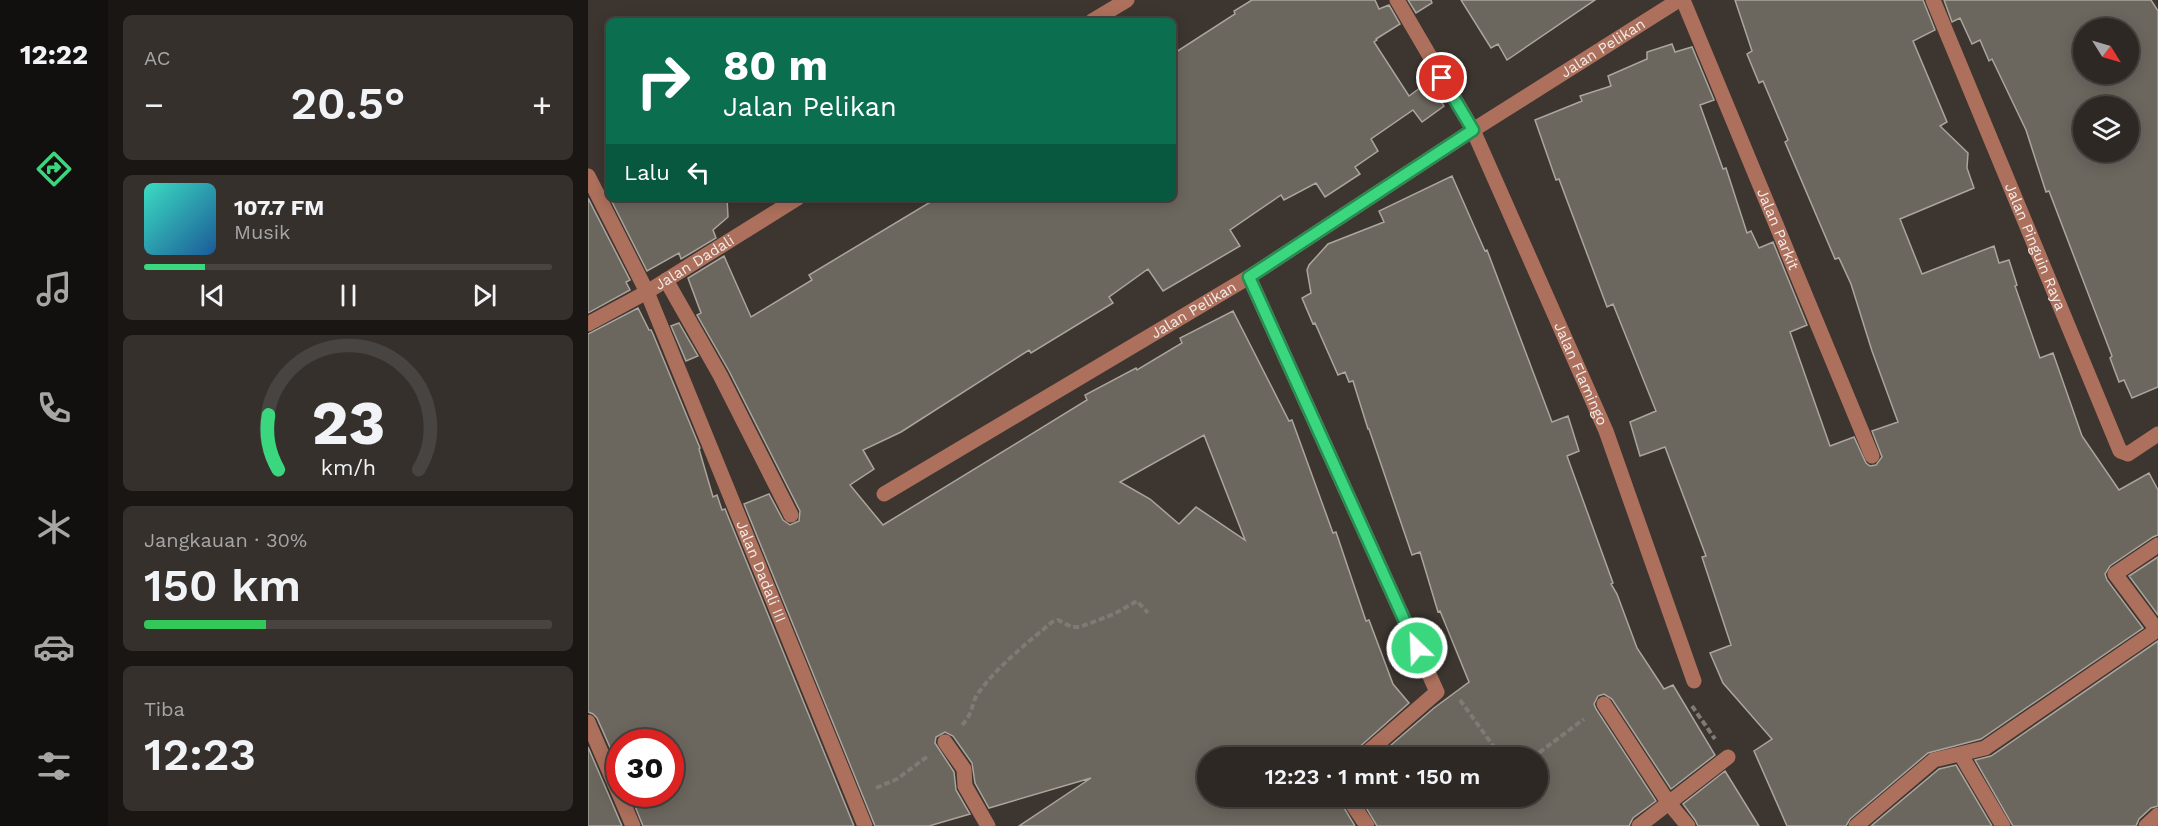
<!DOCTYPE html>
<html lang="id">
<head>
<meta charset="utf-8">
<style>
	body { margin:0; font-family:"Work Sans",sans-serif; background:#35302c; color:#f1f3f6; height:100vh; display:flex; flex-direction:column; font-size:22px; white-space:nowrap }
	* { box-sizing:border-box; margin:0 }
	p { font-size:20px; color:#a7a6a6 }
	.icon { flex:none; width:33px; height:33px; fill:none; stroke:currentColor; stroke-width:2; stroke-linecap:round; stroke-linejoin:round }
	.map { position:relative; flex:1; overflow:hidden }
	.details { display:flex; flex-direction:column; gap:15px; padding:15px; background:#191614; width:480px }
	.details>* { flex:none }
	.guide { position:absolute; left:18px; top:18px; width:570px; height:183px; border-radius:9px; box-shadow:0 3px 15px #0003,0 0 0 2px #484441; background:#0b6e4f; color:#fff; overflow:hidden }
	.needle { width:39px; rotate:127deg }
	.buttons { position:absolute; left:1485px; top:18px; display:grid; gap:12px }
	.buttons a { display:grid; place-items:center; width:66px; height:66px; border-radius:50%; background:#2d2824; box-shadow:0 3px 15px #0003,0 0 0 2px #484441; font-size:30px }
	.speed { position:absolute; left:18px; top:729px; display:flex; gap:12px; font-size:30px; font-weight:700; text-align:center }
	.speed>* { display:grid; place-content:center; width:78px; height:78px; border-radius:50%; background:#2d2824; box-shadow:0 3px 15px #0003,0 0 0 2px #484441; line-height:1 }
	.speed .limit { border:9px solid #d22; background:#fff; color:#111 }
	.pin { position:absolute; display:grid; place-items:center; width:51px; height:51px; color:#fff; margin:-26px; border:3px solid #fff; border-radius:50%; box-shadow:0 2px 6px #0007 }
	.me { position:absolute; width:66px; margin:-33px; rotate:336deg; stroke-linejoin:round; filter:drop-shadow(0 0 4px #0008) }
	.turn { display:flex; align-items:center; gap:21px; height:126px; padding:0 18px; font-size:27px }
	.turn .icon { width:78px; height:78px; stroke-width:2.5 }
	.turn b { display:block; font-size:42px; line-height:51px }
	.then { display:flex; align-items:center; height:57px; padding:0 18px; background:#0003; gap:12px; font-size:22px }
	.big { font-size:45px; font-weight:600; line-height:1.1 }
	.details .widget { flex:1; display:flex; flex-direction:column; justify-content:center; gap:9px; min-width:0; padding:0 21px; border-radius:9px; background:#35302c }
	.details .dial { align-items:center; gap:0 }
	.dial svg { height:156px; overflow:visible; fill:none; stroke:#484441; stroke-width:7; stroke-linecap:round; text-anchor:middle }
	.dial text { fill:#f1f3f6; stroke:none }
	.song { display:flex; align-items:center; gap:18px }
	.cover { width:72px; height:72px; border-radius:9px; background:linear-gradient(135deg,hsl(170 70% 55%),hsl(210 70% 35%)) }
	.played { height:6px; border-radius:3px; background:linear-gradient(90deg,#3bd77e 15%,#484441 15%) }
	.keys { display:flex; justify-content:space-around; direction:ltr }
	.heat { display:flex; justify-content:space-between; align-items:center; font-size:33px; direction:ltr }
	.charge { height:9px; border-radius:4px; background:linear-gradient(90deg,#34c759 30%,#484441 0) }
	.trip { position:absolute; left:609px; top:747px; width:351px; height:60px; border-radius:30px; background:#2d2824; box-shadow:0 3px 15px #0003,0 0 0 2px #484441; font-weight:600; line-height:60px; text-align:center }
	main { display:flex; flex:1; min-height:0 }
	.tab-bar { display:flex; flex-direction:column; width:108px; justify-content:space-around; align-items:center; background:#12100e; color:#a7a6a6 }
	.tab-bar .icon { width:42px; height:42px }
	.tab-bar .current { color:#3bd77e }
	.tab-bar b { font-size:27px; color:#f1f3f6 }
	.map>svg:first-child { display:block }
</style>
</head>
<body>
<main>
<nav class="tab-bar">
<b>12:22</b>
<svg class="icon current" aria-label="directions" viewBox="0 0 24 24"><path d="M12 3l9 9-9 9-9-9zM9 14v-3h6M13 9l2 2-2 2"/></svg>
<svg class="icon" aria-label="music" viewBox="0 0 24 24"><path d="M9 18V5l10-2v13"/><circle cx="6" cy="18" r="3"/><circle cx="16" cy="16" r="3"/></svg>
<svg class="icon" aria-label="phone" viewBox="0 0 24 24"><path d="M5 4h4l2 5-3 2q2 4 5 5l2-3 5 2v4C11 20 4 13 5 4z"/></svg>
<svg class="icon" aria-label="climate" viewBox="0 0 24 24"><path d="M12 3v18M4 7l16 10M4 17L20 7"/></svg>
<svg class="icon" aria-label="car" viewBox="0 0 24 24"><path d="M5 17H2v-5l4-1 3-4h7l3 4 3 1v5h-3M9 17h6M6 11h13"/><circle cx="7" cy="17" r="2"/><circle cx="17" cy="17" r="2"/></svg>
<svg class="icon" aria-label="filters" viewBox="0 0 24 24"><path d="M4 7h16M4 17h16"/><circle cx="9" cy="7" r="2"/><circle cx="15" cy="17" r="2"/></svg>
</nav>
<section class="details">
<div class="widget"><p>AC</p>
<div class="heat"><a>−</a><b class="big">20.5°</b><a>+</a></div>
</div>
<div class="widget">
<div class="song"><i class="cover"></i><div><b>107.7 FM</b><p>Musik</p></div></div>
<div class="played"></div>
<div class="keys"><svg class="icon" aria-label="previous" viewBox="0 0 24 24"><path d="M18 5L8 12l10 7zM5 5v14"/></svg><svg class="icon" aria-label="pause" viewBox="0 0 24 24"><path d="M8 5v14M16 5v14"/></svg><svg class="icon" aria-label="next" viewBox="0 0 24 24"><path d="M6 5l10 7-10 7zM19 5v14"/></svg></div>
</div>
<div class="widget dial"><svg viewBox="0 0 100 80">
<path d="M14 69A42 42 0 1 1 86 69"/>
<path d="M14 69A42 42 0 0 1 9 41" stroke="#3bd77e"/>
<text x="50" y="56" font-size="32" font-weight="700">23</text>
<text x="50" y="72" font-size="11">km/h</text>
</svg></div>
<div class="widget"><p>Jangkauan · 30%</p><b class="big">150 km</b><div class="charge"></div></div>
<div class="widget"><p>Tiba</p><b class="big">12:23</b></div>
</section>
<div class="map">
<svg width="1570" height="826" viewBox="0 0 1570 826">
	<rect width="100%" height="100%" fill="#3c3530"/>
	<path fill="#6b665e" stroke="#aba59d" stroke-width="1.5" fill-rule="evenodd" d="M664 0H787L791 9 801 5 812 24 788 39 789 40 786 42 821 96 840 82 856 106 834 122 825 110 783 139 790 151 767 167 772 174 737 197 728 183 696 200 693 195 642 230 652 246 575 291 560 269 521 297 525 303 443 353 441 350 313 432 275 450 286 469 262 485 295 525 499 400 497 395 548 368 549 370 594 343 592 338 645 311 701 421 704 420 745 533 748 532 778 621 781 620 805 684 821 703 767 751 764 758H620V796H749L767 826H431L503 778 401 808 387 783 384 763 365 736 357 732 348 737 347 743 366 772 368 790 382 814 341 826H287L156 504 181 494 195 520 202 525 211 521 212 511 141 371 109 315 113 313 100 278 136 256 163 317 224 280 221 275 349 198H585V54L647 14 646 11ZM616 435 657 540 608 507 591 524 562 499 532 482Z
		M820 0H843L844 3 828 13Z
		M873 0H1007L919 60 910 44 903 48Z
		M1147 0H1335L1347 30 1325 41 1359 122 1352 126 1380 153 1379 168 1386 188 1312 219 1334 274 1406 246 1411 263 1421 260 1429 285 1427 286 1452 358 1465 353 1494 436 1531 490 1561 473 1570 490V535L1565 537 1522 566 1517 574 1519 580 1555 628 1393 739 1340 753 1262 819 1258 826H1199L1166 751 1184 739 1135 683 1122 653 1143 645 1114 557 1118 556 1077 447 1052 456 1042 422 1068 411 1025 304 1019 307 971 179 968 180 947 120 994 101 992 96 1023 86 1020 76 1059 59V52L1084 44 1087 52 1104 47 1126 100 1112 105 1135 169 1138 168 1159 233 1163 231 1171 248 1185 242 1219 325 1202 332 1242 446 1266 437 1278 463 1282 466 1288 465 1294 457 1284 431 1310 422 1284 351 1263 284 1251 258 1247 259 1197 142 1200 140 1175 81 1171 83 1159 54 1164 51Z
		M1356 0H1563L1570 11V387L1544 398 1536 380 1531 382 1522 358 1524 356 1461 191 1458 192 1438 130 1404 59 1401 61 1392 40 1384 44 1372 18 1364 22ZM1496 28H1540V74H1496ZM1496 106H1540V152H1496Z
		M864 176 897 251 899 250 964 422 980 416 991 451 979 456 1025 583 1023 584 1029 594 1049 648 1076 689 1085 685 1127 755 1083 789 1024 699 1016 694 1010 696 1006 704 1008 709 1068 801 1045 818 1041 826H789L771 796H950V758H788L846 708 881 682 852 611 850 612 832 552 824 555 781 429H780L765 381 761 382 757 372 750 375 727 323 725 324 714 298 723 293 719 270 721 265 740 244 796 222 791 211Z
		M0 198 42 280 38 282 42 290 0 313Z
		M22 198H139L140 217 125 230 128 238 93 259 91 253 59 271Z
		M50 308 61 330H63L65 334 112 448 111 449 125 497 129 495 134 510 137 509 266 826H55L42 794H82V742H32V770L9 718 5 714 0 712V334Z
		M91 323 110 356 98 361 83 326Z
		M1570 557V615L1541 576Z
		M1570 641V806L1563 808 1551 819 1548 826H1425L1387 760 1403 756Z
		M0 747 34 826H0Z
		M1368 765 1404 826H1283L1351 769Z
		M1137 771 1171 826H1110L1107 820 1095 804Z"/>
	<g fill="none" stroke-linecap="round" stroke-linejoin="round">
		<path stroke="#807a75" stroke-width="4" stroke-dasharray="6 3" stroke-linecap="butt" d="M872 700 914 758
			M1104 706 1127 739
			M374 725C386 713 383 702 391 692 411 665 439 643 464 622L470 620 484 627H492L526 614 549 601 560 613
			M944 758 996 719
			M288 788 309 779 340 756"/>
		<g stroke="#ad705c" stroke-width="15">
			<path id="s1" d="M809 0 885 130 1018 431 1106 681"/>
			<path id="s2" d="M1095 0 1284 456"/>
			<path id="s3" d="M1345 0 1532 451 1540 454 1570 434"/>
			<path d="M504 21 539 0"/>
			<path id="s4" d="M0 176 59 292 277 826"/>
			<path d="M661 277 849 692 773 758"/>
			<path d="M78 280 132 375 203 515"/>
			<path id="s5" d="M0 324 59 292 210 198"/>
			<path id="s6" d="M296 494 661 277 885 130 1091 0"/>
			<path d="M1016 704 1080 802 1100 826"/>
			<path d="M0 722 45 826"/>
			<path d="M357 742 376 769 377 786 400 826"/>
			<path d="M1373 755 1415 826"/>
			<path d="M759 796 779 826"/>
			<path d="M1051 826 1140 757"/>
			<path d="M1268 826 1346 760 1397 748 1569 630 1527 574 1570 545"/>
			<path d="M1558 826 1570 815"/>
		</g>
	</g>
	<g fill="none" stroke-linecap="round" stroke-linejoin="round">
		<defs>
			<path id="route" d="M829 648 661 277 885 130 854 78"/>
		</defs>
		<use href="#route" stroke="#268c52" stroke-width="15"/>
		<use href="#route" stroke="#3bd77e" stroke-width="10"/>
	</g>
	<g text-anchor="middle" stroke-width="6" stroke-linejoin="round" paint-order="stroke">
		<g font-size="15" fill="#f1ece9" stroke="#3c3530">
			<text dy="5" stroke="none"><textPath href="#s6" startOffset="846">Jalan Pelikan</textPath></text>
			<text dy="5" stroke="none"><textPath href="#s2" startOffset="248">Jalan Parkit</textPath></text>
			<text dy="5" stroke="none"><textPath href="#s3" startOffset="267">Jalan Pinguin Raya</textPath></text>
			<text dy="5" stroke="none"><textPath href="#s5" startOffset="123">Jalan Dadali</textPath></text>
			<text dy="5" stroke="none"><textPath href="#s6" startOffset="360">Jalan Pelikan</textPath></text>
			<text dy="5" stroke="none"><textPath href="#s1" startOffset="417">Jalan Flamingo</textPath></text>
			<text dy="5" stroke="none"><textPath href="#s4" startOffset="432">Jalan Dadali III</textPath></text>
		</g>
	</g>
</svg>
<div class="buttons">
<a><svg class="needle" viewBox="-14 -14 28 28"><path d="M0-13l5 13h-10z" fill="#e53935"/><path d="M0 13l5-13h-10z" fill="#a7a6a6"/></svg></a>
<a><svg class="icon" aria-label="layers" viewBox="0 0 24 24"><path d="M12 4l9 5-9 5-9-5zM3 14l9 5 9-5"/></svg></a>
</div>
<div class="speed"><div class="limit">30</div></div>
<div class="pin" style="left:854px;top:78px;background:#d93025"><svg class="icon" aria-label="arrive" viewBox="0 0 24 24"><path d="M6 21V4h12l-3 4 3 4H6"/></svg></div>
<svg class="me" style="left:829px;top:648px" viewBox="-20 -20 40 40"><circle r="17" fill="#3bd77e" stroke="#fff" stroke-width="3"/><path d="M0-11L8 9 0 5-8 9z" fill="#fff"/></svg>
<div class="trip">12:23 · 1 mnt · 150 m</div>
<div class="guide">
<div class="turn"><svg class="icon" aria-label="right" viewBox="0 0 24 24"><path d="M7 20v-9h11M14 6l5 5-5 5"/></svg><div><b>80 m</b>Jalan Pelikan</div></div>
<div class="then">Lalu<svg class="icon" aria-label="left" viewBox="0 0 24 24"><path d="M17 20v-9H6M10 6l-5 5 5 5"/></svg></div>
</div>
</div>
</main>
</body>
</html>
